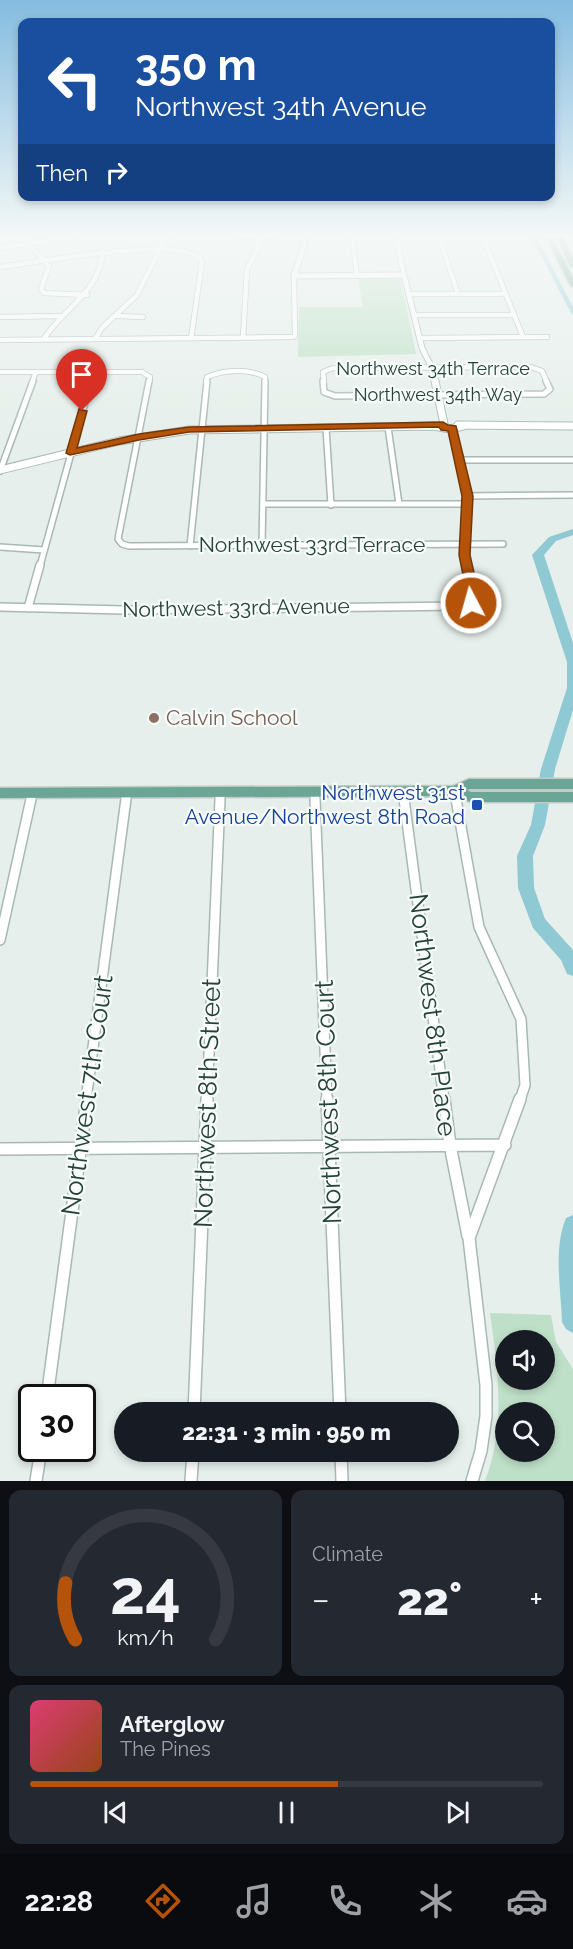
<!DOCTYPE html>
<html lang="en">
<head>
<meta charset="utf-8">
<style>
	body { margin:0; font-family:Raleway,sans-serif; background:#242831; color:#f1f3f6; height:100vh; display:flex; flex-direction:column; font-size:22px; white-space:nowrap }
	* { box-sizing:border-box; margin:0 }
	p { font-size:20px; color:#9ea1a6 }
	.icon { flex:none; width:33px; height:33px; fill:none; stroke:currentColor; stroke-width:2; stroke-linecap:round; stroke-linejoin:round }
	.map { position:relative; height:1481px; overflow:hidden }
	.panel { display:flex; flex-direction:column; gap:9px; padding:9px; background:#0d0f14; flex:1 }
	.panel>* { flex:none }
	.top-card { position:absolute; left:18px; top:18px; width:537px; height:183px; border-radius:12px; box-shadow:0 3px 9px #0003; background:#1a4fa0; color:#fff; overflow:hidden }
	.tools { position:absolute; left:495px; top:1330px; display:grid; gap:12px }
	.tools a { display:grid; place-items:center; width:60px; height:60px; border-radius:50%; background:#171b24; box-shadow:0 3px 9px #0003; font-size:30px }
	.speed { position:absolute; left:18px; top:1384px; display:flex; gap:12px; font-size:30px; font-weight:700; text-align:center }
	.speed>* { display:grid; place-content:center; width:78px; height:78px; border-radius:50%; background:#171b24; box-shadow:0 3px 9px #0003; line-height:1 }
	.speed .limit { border:3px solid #111; border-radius:9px; background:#fff; color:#111 }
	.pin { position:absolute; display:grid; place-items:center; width:51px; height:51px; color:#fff; margin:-62px -26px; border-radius:50% 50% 50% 0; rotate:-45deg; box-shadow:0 0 6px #0007 }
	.pin .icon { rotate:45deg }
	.me { position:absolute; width:66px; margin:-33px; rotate:354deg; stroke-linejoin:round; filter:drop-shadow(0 0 4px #0008) }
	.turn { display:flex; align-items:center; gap:21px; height:126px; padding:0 18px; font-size:27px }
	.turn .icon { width:78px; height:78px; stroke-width:2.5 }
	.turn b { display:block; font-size:42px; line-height:51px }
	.then { display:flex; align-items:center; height:57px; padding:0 18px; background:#0003; gap:12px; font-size:22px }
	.big { font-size:45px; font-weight:800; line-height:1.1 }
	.panel .widget { flex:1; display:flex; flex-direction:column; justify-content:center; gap:9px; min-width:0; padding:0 21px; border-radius:12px; background:#242831 }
	.panel .dial { align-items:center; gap:0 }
	.dial svg { height:156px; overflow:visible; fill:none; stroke:#363941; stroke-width:7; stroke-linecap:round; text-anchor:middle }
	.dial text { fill:#f1f3f6; stroke:none }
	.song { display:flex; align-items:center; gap:18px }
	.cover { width:72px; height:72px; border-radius:9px; background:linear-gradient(135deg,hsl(340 70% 55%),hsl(20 70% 35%)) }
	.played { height:6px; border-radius:3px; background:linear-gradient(90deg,#b45309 60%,#363941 60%) }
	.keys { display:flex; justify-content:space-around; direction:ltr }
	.heat { display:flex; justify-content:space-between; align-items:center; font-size:33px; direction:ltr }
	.panel .tiles { flex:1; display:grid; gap:9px; grid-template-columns:1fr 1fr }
	.widget:last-child { grid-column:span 2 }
	.trip { position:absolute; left:114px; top:1402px; width:345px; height:60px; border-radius:30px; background:#171b24; box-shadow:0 3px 9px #0003; font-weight:800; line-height:60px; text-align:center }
	.tabs { display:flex; height:96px; justify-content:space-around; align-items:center; background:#090b0e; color:#9ea1a6 }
	.tabs .icon { width:42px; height:42px }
	.tabs .on { color:#b45309 }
	.tabs b { font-size:27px; color:#f1f3f6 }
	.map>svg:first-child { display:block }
</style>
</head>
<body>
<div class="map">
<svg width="573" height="1481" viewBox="0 0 573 1481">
	<rect width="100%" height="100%" fill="#e6efeb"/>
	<path fill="#bfe0c8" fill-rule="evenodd" d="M358 277H400L416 354 298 357 299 307H363Z
		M490 1313 551 1315 556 1342 573 1369V1481H485C506 1426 498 1370 490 1313ZM506 1341H544V1380H506ZM506 1413H544V1452H506Z"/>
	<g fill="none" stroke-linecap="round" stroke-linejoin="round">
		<path stroke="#8ec9d4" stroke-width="4.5" d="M534 237 573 312"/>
		<path fill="#8ec9d4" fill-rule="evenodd" d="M573 529V535L556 541 544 555 573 643V710L555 769 545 825 533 856 534 888 545 919 573 950V976L567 974 561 960 533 928 518 888 517 856 531 825 541 769 567 688V662L532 555 549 537Z
			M573 1215V1333L566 1329 562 1322C561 1289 553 1249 566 1218Z"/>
		<defs>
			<path id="minor-far4" d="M31 237 28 243 49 266 41 289 44 293 87 295
				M236 237H276
				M352 237 357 275
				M396 237 404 275
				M439 237 458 294
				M483 237 523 337
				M0 248 75 237
				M0 267C31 264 187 233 202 261L191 339
				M409 294H506
				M414 315H514
				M117 316 143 317
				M0 317 61 316
				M243 338 247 269 258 248 259 237
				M419 338 547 337
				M95 339 102 328 137 295 166 237
				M0 340 293 337 295 336 294 276
				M43 340C64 307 99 294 103 251
				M0 372H142L150 377 149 382
				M32 382 36 372
				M90 382 93 372
				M206 382 207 377C223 370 249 368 265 377V382
				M324 382 323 372 333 368 531 367 542 371 547 382"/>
			<path id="minor-far3" d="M149 381 118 539 122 544 129 546 503 544
				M323 381 324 392 335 396 544 394 550 389 546 381
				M388 427 399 504
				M326 428 331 505
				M453 428 467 496 464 555 466 566
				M459 460H573
				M0 471 33 381
				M467 496 573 495
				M263 504H468
				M190 546 207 381
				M262 546 265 381
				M0 547 44 550
				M40 566 91 381"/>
			<path id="minor-far2" d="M0 607 124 610 464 606 471 603 473 595 466 565
				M28 608 40 565
				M315 791V801
				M403 791 404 801
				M454 791 456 801
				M30 801 32 793
				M126 801 127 792
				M220 801V792"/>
			<path id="minor-far1" d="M315 799 327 1100
				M404 799 444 1100
				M456 799 479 927 521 1019 525 1085 520 1100
				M0 940 31 799
				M86 1100 126 799
				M207 1100 220 799"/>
			<path id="minor" d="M327 1099 340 1413
				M444 1099 450 1145 468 1236
				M0 1149 505 1145
				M47 1398 87 1099
				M194 1413 207 1099
				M341 1452 342 1481
				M36 1481 41 1449
				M191 1481 193 1452
				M472 1481 481 1451 486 1416V1385L469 1238 520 1099"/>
			<path id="tertiary-far1" d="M304 237 303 249 294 276 404 275 422 348 432 368 435 382"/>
			<path id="tertiary" d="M435 381 444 424
				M458 425 573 426
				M0 470 119 441 189 430 433 426 450 429 463 426"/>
			<path id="primary" d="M546 237H552L573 278V287L570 285Z
				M557 237H563L573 259V268L570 266Z
				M469 779H573V789H470L467 790 471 792H573V802H471L454 796 0 798V788L453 786Z"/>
		</defs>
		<use href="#minor-far4" stroke="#a8b8b2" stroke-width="6"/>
		<use href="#minor-far3" stroke="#a8b8b2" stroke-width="8"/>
		<use href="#minor-far2" stroke="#a8b8b2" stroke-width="10"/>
		<use href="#minor-far1" stroke="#a8b8b2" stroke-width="12"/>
		<use href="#minor" stroke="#a8b8b2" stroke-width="14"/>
		<use href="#tertiary-far1" stroke="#a8b8b2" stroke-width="7"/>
		<use href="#tertiary" stroke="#a8b8b2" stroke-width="9"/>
		<use href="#primary" stroke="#c2cac8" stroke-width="3"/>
		<use href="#minor-far4" stroke="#fff" stroke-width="4.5"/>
		<use href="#minor-far3" stroke="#fff" stroke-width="5"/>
		<use href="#minor-far2" stroke="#fff" stroke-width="7"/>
		<use href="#minor-far1" stroke="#fff" stroke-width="9"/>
		<use href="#minor" stroke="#fff" stroke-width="11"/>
		<use href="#tertiary-far1" stroke="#fff" stroke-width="5"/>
		<use href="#tertiary" stroke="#fff" stroke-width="7"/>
		<use href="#primary" fill="#6aa596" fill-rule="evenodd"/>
	</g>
	<linearGradient id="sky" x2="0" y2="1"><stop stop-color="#84bce0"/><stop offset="0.53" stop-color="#f4f8f6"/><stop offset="1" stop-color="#f4f8f6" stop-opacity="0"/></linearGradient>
	<rect width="573" height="444" fill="url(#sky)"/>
	<path fill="#b45309" stroke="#753606" stroke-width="1.5" d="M79 409 87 411 77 448 139 434 189 427 443 422 448 425 456 426 473 496 470 555 479 595 477 603 471 606 465 603 467 595 459 555 462 496 448 431 441 430 439 427 189 432 139 440 70 455 66 453Z"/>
	<circle fill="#8d6e63" stroke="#f7fbf9" stroke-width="2" cx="154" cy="718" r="6"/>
	<rect fill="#1a4fb4" stroke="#f7fbf9" stroke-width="2" x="471" y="799" width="12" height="12" rx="3"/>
	<g text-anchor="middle" stroke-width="4.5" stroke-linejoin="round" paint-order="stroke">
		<g font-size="18" fill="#24423a" stroke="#f7fbf9">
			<text x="433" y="375">Northwest 34th Terrace</text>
			<text x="438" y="401">Northwest 34th Way</text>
		</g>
		<g font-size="21" fill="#24423a" stroke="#f7fbf9">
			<text x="312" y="552">Northwest 33rd Terrace</text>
			<text transform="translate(236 608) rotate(-1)" y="7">Northwest 33rd Avenue</text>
		</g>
		<g font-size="21" fill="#785e54" stroke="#f7fbf9" text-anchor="start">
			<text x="166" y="725">Calvin School</text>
		</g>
		<g font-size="21" fill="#164399" stroke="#f7fbf9" text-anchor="end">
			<text x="465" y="800">Northwest 31st<tspan x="465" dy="24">Avenue/Northwest 8th Road</tspan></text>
		</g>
		<g font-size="26" fill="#24423a" stroke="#f7fbf9">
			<text transform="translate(433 1015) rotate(83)" y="9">Northwest 8th Place</text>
			<text transform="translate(87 1095) rotate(-82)" y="9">Northwest 7th Court</text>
			<text transform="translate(328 1102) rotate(-92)" y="9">Northwest 8th Court</text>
			<text transform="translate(207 1103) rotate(-88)" y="9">Northwest 8th Street</text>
		</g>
	</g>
</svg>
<div class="tools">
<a><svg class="icon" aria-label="sound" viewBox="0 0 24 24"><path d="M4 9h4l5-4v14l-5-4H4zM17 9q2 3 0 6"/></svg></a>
<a><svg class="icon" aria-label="search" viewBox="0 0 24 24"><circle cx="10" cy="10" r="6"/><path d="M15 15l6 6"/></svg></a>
</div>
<div class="speed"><div class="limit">30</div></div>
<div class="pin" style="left:82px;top:411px;background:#d93025"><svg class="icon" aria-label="arrive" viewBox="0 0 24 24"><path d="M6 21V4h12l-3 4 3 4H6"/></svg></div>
<svg class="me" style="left:471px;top:603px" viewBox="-20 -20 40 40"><circle r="17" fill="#b45309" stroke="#fff" stroke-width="3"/><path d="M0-11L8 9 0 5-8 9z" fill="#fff"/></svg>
<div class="trip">22:31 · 3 min · 950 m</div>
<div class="top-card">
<div class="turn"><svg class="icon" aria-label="left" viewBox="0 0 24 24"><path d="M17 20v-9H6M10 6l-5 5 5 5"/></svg><div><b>350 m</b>Northwest 34th Avenue</div></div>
<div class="then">Then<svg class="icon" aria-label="right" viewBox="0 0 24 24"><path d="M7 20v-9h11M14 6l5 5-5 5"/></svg></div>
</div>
</div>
<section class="panel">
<div class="tiles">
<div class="widget dial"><svg viewBox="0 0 100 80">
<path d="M14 69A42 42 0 1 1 86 69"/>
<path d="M14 69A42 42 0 0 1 9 40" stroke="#b45309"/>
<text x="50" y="56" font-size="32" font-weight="700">24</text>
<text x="50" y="72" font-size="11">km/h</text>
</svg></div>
<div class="widget"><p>Climate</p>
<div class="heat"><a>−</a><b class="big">22°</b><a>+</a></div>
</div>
<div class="widget">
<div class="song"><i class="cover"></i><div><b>Afterglow</b><p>The Pines</p></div></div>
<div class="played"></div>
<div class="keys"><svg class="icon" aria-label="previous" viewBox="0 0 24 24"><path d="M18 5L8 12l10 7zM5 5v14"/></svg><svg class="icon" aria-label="pause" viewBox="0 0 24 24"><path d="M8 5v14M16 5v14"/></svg><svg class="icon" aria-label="next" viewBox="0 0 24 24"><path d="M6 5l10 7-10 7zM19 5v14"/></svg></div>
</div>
</div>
</section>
<nav class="tabs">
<b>22:28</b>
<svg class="icon on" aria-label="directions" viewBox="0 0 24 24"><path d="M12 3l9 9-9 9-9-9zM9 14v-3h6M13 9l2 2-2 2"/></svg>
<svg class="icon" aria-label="music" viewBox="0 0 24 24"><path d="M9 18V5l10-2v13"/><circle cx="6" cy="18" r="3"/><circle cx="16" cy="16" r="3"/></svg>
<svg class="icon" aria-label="phone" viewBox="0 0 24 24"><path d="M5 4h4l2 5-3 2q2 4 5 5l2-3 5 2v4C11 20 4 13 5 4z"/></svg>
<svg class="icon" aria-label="climate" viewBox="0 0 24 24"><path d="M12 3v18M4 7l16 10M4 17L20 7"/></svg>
<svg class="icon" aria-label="car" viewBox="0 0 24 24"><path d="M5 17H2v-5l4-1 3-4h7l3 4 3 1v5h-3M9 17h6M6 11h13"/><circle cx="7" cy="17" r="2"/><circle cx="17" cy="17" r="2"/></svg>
</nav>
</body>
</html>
